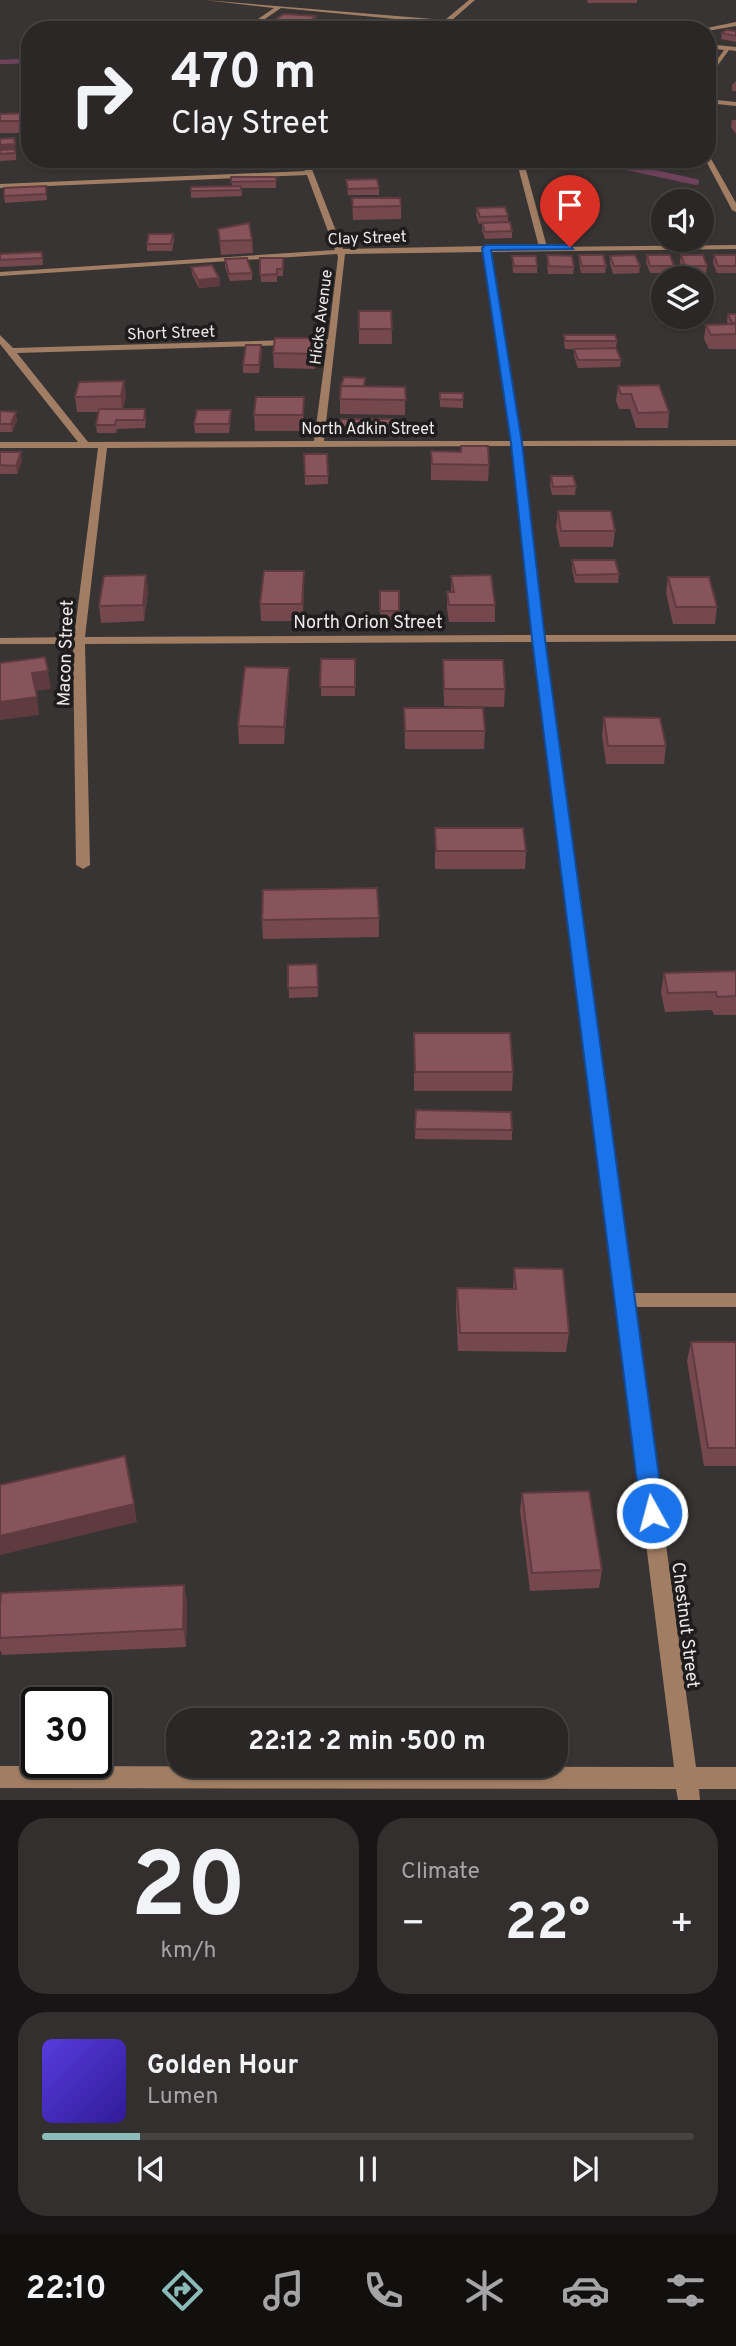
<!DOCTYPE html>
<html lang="en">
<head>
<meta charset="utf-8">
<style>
	body { margin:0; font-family:Overpass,sans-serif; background:#322f2e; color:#f1f3f6; height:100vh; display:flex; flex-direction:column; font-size:26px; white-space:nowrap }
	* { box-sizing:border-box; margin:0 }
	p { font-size:23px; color:#a5a5a7 }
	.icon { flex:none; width:38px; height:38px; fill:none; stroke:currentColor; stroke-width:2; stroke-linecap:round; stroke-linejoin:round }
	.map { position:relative; height:1800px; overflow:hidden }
	.panel { display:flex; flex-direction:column; gap:18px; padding:18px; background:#171515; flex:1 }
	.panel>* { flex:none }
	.hud { position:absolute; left:21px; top:21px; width:695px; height:147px; border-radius:28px; box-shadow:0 2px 5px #0004,0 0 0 2px #464443; background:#2a2726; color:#f1f3f6; overflow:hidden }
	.buttons { position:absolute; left:651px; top:189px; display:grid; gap:14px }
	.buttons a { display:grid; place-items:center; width:63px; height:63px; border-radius:50%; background:#2a2726; box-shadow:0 2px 5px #0004,0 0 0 2px #464443; font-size:35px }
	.speed { position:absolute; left:21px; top:1687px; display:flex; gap:14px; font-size:35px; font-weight:700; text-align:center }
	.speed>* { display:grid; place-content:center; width:91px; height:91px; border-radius:50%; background:#2a2726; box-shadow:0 2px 5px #0004,0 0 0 2px #464443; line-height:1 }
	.speed .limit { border:4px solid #111; border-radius:10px; background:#fff; color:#111 }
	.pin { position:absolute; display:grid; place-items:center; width:60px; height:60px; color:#fff; margin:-72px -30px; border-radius:50% 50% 50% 0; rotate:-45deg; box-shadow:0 0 7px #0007 }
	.pin .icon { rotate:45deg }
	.me { position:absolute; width:77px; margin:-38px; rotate:353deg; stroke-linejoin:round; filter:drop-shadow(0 0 5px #0008) }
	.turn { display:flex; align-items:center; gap:24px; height:147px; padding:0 35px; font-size:32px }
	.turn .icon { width:91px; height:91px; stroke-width:2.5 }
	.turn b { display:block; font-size:49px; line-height:60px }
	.big { font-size:52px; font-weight:700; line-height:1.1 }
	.panel .card { flex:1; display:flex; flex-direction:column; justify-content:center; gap:10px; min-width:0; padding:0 24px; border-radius:28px; background:#322f2e }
	.panel .dial { align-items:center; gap:0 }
	.dial b { font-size:91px; line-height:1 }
	.song { display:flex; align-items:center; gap:21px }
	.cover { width:84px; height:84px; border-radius:10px; background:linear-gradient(135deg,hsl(250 70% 55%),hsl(250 70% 35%)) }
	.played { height:7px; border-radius:4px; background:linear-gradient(90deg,#8bbbb9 15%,#464443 15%) }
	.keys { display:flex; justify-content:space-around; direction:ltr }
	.heat { display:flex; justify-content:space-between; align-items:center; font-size:38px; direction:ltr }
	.panel .tiles { flex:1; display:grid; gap:18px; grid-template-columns:1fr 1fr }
	.card:last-child { grid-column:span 2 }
	.trip { position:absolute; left:166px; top:1708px; width:402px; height:70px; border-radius:28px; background:#2a2726; box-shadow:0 2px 5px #0004,0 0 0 2px #464443; font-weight:700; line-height:70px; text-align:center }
	.dock { display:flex; height:112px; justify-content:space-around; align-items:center; background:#11100f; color:#a5a5a7 }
	.dock .icon { width:49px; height:49px }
	.dock .on { color:#8bbbb9 }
	.dock b { font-size:32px; color:#f1f3f6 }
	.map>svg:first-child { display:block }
</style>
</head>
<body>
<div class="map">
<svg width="736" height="1800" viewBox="0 0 736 1800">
	<rect width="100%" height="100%" fill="#383433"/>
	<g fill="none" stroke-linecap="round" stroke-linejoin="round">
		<path stroke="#6e425a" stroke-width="4.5" d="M0 62 30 61"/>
		<path stroke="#6e425a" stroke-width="6" d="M590 159 696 182"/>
		<path fill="#a17e63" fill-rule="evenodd" d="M204 0 445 20 469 0H475L451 21 534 30H510L281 8 249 30H242L274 8Z
			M736 22V26L707 31 697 30Z
			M707 44 736 47V51L729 50 707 80V74L724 50 707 48Z
			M707 99 736 102V106L707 103Z
			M707 155 710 157 736 203V212L732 210 705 159H707Z
			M301 159H308L343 249 486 246 539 247 516 159H523L547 247 736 245V249L491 252 521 441 736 440V446H522L543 635H736V641L544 642 632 1293H736V1307H634L696 1767H736V1789H699L700 1800H678L676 1789 0 1788V1766L674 1767 533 642 85 644 90 865 83 869 76 865 73 644H0V638L74 637 98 448H0V442H78L0 344V335L13 348 328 339 338 257 337 254 0 276V272L335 250 307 175 0 188V184L305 171ZM483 252 512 441H324L345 254ZM327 344 314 441 88 442 17 353ZM513 446 532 635 85 637 107 448Z"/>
	</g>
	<path fill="#75484e" d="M587 0H637V3H588Z
		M284 14 317 22 310 27 275 26 274 20Z
		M736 31V42L721 39 722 33Z
		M736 81V91H732V85Z
		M30 113V133H0V114Z
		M732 120H736V134L731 127Z
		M0 139 16 151V160L0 161Z
		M183 159 181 170H164L163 164Z
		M231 177H276V188H241L242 196 191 198V187L232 186Z
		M346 180 379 188V195H348Z
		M46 186 47 200 5 203 4 196Z
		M352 198 401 206V219L353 220Z
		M477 208 508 216V222L512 231V238L485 239 482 230V223L479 224 476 215Z
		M218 229 252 240 253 253 221 255Z
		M173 234 174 241 172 251H147V244Z
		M42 252 43 265 0 267V254Z
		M547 255 574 267 573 274H548L547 263Z
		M579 255 606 266 605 273H581L579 262Z
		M647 255 674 266 673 273H650L646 262Z
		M681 255 707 266 706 273H684L680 262Z
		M714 255H736V273H717L713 263Z
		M512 256 537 266V273H513Z
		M610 256 640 266 639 273 613 274 610 263Z
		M260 258H283V276H277V282H261Z
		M225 259 252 273V280L230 281 225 267Z
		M191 267 219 278 220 286 199 288 192 274Z
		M359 311H391L392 344H359Z
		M728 314H736V349H709L704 339 706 325 728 324 727 321Z
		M564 335 617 341 616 348 621 360 620 367 578 368 574 356V349H576H565L564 343Z
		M312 338V345H315V369L274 368 273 353Z
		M261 345 262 353 259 373H243V365Z
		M124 381 126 396 123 409 146 417 145 428 117 429 116 433H97L96 425 99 412H77L75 397Z
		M365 386 405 387V415L340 414V399Z
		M618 386 669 412 668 428H636L630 409H619L616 401Z
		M440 393 463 400V408L440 407Z
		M231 410V418L229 433H195L194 424Z
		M0 411 17 420 12 432H0Z
		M304 413 303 431H255L254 415Z
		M341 419H393V435H341Z
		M461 446 489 465 488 481 431 480V451L460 452Z
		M0 452 22 461 17 474H0Z
		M304 454H327L328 484 305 485Z
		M551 476 576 486 575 495H552L550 485Z
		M558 511 615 531 613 547H560L556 527Z
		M572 560 619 574 618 583H575L572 569Z
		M304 571 303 621H261L260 604Z
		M451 576 495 605V622H449L447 609V592H451Z
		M668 577 717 607 715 624H673L666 593Z
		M148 591 144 621 101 623 99 606Z
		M380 591H399V620H380Z
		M321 659H355V696H321Z
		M443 660 505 689 504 707 444 706Z
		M289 685 284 744H239L238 726Z
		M404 708 485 731 484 749H405Z
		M604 717 666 746 664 764H606L602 735Z
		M435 828 526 851 525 869H435Z
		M379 918V937L263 939 262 920Z
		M317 964 318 997 289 998 288 965Z
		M736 971V1015H714L712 1010 665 1012 661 992 664 973Z
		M414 1033 513 1072 512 1091H414Z
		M416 1110 512 1130V1140L415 1139Z
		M514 1268 569 1333 566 1352 458 1351 456 1307 457 1288 513 1289Z
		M691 1342H736V1466H704L687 1361Z
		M522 1493 602 1570 599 1588 530 1591 520 1511Z
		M184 1585 187 1602 186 1647 2 1655 0 1650V1606Z"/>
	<path fill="#5f3b40" d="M316 16 317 22 310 27V21Z
		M15 144 16 160 15 151 0 152V145Z
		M219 278 220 286 199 288 198 280Z
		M261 345 262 353 259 373V365Z
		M124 381 126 396 122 412 121 396Z
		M304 397V413L303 431V415Z
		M16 412 17 420 12 432 11 424Z
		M21 452 22 461 17 474 16 466Z
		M304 571V588L303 621 302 604Z
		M146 575 148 591 144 621 143 605Z
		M289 668V685L284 744V727Z
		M48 671 51 689 35 691 32 673Z
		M37 697 39 715 0 720V702Z
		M134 1504 137 1522 0 1555V1536Z
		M184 1585 187 1602 186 1647 183 1629Z"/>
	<path fill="#88545b" stroke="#5f3b40" stroke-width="2" d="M284 14 316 16 310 21 274 20Z
		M726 30 736 31V36L722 33Z
		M30 113V121H0V114Z
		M14 138 15 144 0 145V139Z
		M15 149V153L0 154V150Z
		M164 159H181L180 164H163Z
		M231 177H276V181L231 182Z
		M377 179 379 188 348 189 346 180Z
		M46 186V194L4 196V188Z
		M241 186V190L191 191V187Z
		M352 198H400L401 206 353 207Z
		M505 207 508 216 480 217 477 208Z
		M510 222 512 231 485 232 482 223Z
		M249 223 252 240 220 241 218 229Z
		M149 234H173L171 244H147Z
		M42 252V258L0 260V254Z
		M547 255 572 256 574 267 549 266Z
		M579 255H603L606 266H582Z
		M635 255 640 266H614L610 256Z
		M647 255H670L674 266H650Z
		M681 255H703L707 266H685Z
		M714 255H736V266H718Z
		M512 256H536L537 266H514Z
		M247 258 252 273 229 274 225 259Z
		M260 258H283V269H277V274L260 275Z
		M212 265 219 278 198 280 191 267Z
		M359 311H391L392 329H359Z
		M728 314H736V323H732Z
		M736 324V334L711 335 706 325Z
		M564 335H615L617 341H565Z
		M275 338H312L311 345H315V354L273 353Z
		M246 345H261L259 365H243Z
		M616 348 621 360H578L574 349Z
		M344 377 365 378 364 386H341Z
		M124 381 121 396 75 397 79 382Z
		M659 385 669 412 638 413 631 394H621L618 386Z
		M341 386 405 387 406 400 340 399Z
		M440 393H463V400L440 399Z
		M256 397H304L303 415H254Z
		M99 409H145L144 420H116L115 425H96Z
		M197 410H231L229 424H194Z
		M0 411 16 412 11 424H0Z
		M341 419H393V427H341Z
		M461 446H488L489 465 432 464 431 451 461 452Z
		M0 452H21L16 466 0 465Z
		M304 454H327L328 476H305Z
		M551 476H573L576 486 553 487Z
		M558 511H611L615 531H561Z
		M572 560H615L619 574 576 575Z
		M264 571H304L302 604H260Z
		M146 575 143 605 99 606 104 576Z
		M491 575 495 605H449L447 592H454L451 576Z
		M668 577H709L717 607H676Z
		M380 591H399V611H380Z
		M45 657 48 671 32 673 37 697 0 702V663Z
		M321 659H355V687H320Z
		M443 660H503L505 689H444Z
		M245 667 289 668 284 727 238 726Z
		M404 708H483L485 731H405Z
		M604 717 660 718 666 746H608Z
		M435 828H523L526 851H436Z
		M377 888 379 918 262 920 263 890Z
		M317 964 318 987 288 988V965Z
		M736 971V996L717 997 716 992 668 993 664 973Z
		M414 1033H510L513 1072H415Z
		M416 1110 511 1112 512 1130 415 1129Z
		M514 1268 563 1269 569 1333H460L457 1288 516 1289Z
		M691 1342H736V1448H708Z
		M125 1456 134 1504 0 1536V1485Z
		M589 1491 602 1570 532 1573 522 1493Z
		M184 1585 183 1629 0 1638V1606L1 1593Z"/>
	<path fill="#1a73e8" stroke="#114b97" stroke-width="2" d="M570 245 573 249 491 250 522 443 545 639 664 1513 660 1520 652 1523 644 1520 641 1513 532 639 511 443 482 248 486 245Z"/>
	<g text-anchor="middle" stroke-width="7" stroke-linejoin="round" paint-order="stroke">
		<g font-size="16" fill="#edeae9" stroke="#1e1c1c">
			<text transform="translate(367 237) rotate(-2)" y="6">Clay Street</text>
			<text transform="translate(320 317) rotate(-83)" y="6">Hicks Avenue</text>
			<text transform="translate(171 332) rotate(-2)" y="6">Short Street</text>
			<text x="368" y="434">North Adkin Street</text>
		</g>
		<g font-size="18" fill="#edeae9" stroke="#1e1c1c">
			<text x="368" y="628">North Orion Street</text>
			<text transform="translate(65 653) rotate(-88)" y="6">Macon Street</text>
			<text transform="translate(686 1625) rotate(83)" y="6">Chestnut Street</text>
		</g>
	</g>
</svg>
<div class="buttons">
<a><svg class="icon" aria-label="sound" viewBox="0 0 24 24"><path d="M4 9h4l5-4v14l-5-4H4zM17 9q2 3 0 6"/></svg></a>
<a><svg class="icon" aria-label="layers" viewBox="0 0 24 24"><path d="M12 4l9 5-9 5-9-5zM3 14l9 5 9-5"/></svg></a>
</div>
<div class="speed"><div class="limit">30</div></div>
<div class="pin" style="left:570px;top:247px;background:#d93025"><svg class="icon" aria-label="arrive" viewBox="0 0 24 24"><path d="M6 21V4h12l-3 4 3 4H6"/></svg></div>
<svg class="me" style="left:652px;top:1513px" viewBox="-20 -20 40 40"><circle r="17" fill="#1a73e8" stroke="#fff" stroke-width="3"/><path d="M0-11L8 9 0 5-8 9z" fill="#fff"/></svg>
<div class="trip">22:12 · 2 min · 500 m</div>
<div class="hud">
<div class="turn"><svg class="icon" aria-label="right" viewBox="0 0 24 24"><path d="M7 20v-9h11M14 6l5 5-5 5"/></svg><div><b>470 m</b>Clay Street</div></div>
</div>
</div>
<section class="panel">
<div class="tiles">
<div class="card dial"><b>20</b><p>km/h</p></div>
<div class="card"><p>Climate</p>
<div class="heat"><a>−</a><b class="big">22°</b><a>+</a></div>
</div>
<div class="card">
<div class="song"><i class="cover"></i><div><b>Golden Hour</b><p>Lumen</p></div></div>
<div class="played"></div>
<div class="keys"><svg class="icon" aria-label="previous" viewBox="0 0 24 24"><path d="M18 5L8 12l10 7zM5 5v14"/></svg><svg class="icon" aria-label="pause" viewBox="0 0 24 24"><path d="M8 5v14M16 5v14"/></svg><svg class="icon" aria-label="next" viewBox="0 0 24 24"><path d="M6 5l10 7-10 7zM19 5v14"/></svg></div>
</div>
</div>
</section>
<nav class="dock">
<b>22:10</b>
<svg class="icon on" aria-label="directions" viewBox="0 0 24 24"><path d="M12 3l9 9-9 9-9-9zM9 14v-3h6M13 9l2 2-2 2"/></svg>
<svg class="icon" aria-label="music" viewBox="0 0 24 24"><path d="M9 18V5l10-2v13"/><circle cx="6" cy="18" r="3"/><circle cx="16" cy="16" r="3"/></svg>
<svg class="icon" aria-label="phone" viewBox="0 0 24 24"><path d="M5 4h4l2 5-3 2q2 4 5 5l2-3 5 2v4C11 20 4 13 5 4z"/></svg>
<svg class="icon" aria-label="climate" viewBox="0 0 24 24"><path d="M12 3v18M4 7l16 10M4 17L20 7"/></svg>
<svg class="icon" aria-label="car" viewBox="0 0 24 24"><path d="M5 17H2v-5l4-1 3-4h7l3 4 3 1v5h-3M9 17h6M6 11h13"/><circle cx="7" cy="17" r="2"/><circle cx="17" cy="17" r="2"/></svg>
<svg class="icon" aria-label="filters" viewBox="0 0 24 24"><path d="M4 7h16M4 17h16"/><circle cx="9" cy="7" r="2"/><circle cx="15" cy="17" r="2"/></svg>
</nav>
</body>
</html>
